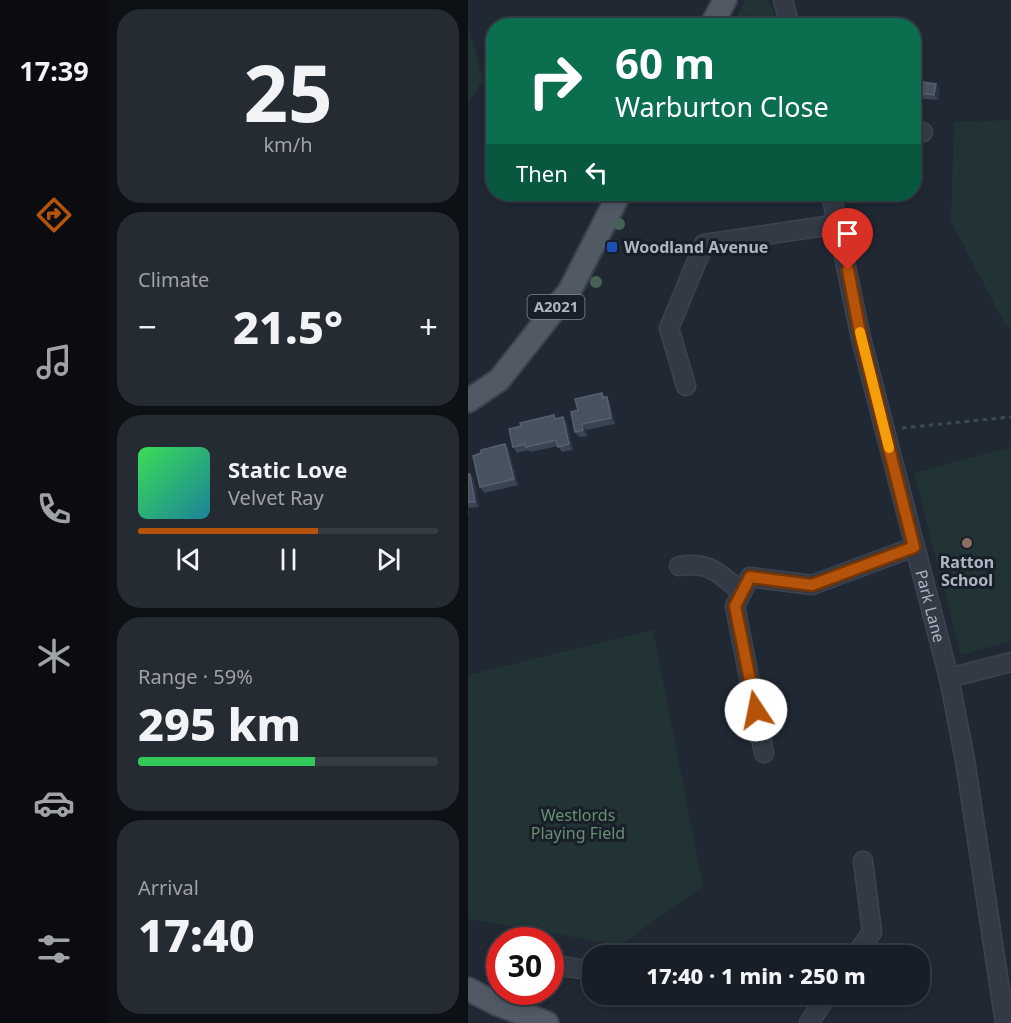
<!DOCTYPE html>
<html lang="en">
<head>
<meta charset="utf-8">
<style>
	body { margin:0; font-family:"Noto Sans",sans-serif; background:#252b33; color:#f1f3f6; height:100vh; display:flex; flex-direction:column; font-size:22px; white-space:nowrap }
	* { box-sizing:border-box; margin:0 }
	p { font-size:20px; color:#9fa2a7 }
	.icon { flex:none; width:33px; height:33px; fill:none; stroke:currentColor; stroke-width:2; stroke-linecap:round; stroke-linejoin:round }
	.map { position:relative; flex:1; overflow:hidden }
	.sheet { display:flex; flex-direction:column; gap:9px; padding:9px; background:#0d1015; width:360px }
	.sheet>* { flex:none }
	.hud { position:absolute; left:18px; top:18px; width:435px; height:183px; border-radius:24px; box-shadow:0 3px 9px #0003,0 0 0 2px #363c44; background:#0b6e4f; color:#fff; overflow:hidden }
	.speed { position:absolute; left:18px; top:927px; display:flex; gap:12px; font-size:30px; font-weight:700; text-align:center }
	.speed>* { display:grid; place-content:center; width:78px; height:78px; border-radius:50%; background:#181e27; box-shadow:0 3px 9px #0003,0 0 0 2px #363c44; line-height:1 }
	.speed .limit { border:9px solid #d22; background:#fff; color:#111 }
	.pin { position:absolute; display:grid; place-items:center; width:51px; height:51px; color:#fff; margin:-62px -26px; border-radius:50% 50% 50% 0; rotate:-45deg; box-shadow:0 0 6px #0007 }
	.pin .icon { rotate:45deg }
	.me { position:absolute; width:66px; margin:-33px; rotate:349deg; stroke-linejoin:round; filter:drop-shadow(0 0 4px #0008) }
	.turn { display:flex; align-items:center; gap:21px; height:126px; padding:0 30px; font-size:27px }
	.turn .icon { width:78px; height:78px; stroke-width:2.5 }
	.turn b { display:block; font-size:42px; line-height:51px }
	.then { display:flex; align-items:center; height:57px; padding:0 30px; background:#0003; gap:12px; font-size:22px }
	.big { font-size:45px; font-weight:800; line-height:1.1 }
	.sheet .tile { flex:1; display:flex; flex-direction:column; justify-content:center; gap:9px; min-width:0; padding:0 21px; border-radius:24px; background:#252b33 }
	.sheet .dial { align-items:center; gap:0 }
	.dial b { font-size:78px; line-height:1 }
	.song { display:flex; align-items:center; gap:18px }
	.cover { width:72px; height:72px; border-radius:9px; background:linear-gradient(135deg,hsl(130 70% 55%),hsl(190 70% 35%)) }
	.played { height:6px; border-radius:3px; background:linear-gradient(90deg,#b45309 60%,#363c44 60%) }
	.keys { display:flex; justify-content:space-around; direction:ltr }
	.heat { display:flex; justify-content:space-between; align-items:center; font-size:33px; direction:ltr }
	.charge { height:9px; border-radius:4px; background:linear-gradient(90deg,#34c759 59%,#363c44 0) }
	.trip { position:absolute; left:114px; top:945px; width:348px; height:60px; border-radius:24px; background:#181e27; box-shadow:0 3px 9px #0003,0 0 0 2px #363c44; font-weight:800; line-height:60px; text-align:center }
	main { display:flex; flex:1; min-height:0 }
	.dock { display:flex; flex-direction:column; width:108px; justify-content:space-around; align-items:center; background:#0a0c10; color:#9fa2a7 }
	.dock .icon { width:42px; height:42px }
	.dock .current { color:#b45309 }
	.dock b { font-size:27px; color:#f1f3f6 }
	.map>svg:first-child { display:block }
</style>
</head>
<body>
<main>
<nav class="dock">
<b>17:39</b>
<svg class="icon current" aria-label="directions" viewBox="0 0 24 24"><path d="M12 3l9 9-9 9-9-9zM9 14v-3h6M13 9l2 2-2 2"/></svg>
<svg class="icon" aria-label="music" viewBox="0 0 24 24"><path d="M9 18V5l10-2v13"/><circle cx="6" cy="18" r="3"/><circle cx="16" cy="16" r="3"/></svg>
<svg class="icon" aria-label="phone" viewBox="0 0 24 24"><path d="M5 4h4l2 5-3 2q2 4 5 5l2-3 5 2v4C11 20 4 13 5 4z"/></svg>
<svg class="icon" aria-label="climate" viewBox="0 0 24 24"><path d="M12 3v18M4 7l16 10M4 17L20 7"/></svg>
<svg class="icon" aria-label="car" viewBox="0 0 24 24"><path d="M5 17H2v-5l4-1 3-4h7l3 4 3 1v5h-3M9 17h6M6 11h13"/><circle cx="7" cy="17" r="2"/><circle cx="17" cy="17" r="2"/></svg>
<svg class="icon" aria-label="filters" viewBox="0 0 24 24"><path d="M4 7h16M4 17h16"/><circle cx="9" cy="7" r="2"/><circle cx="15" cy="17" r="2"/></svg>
</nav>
<section class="sheet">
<div class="tile dial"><b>25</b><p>km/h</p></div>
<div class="tile"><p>Climate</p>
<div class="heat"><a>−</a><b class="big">21.5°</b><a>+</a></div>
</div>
<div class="tile">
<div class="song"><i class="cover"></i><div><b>Static Love</b><p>Velvet Ray</p></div></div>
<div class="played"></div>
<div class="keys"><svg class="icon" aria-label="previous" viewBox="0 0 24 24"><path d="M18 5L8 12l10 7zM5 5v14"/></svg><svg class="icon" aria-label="pause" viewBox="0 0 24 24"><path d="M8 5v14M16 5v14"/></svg><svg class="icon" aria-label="next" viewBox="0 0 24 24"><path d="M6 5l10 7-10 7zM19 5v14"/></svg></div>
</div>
<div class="tile"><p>Range · 59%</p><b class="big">295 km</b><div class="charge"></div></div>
<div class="tile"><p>Arrival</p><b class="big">17:40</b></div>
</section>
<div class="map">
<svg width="543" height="1023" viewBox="0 0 543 1023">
	<rect width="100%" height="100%" fill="#202834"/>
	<path fill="#223335" d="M278 0H300L305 9 309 25H297L292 18 283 15 263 25Z
		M0 23 15 80 0 103Z
		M543 120V327L538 326 483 221 486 122Z
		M162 194H167L116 294 115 289Z
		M543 447V641L493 655 446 473Z
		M185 630 235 886 152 945 0 919V675Z"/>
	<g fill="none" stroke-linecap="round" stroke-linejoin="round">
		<defs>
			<g id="minor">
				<path d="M315 0 322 26"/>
				<path d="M446 134 455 132"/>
				<path id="s1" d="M363 194 393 338 481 678 497 760 537 1023"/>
				<path d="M218 386 201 328 236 244 371 224"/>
				<path d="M211 566C243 561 251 574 274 592"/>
				<path d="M481 678 543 662"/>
				<path d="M296 753 267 606 282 577 344 585 446 547"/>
				<path d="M387 956 404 932 395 861"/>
				<path d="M82 964 124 971"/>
				<path d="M341 1023 360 994"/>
			</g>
			<path id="major" d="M243 26 257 0
				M0 401 31 380 102 290 151 194
				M0 989 29 1004 79 1023"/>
		</defs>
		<use href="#minor" stroke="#3d434e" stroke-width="21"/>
		<use href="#major" stroke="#3d434e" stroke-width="26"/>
		<path stroke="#3a4c4e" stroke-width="3" stroke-dasharray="4.5 4.5" stroke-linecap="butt" d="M434 428 543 417"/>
		<use href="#minor" stroke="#333a45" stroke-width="18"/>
		<use href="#major" stroke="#515965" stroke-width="22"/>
	</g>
	<g fill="#476156">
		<circle cx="151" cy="224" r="6"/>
		<circle cx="128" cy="282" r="6"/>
	</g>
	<path fill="#3b4453" d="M446 81 468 84 472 90 470 100 446 98Z
		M134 393 142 403 147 424 118 430 119 436 111 437 107 432 110 410Z
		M86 415 89 419 99 423 105 450 94 452 90 446 62 452 60 450 49 453 45 447 53 426Z
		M37 444 41 450 50 485 16 493 12 487 13 453Z
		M0 474 6 479 11 507 0 508 1 514 0 515Z"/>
	<path fill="#2b3442" d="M468 84 472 90 470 100 466 95Z
		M139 397 142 403 147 424 143 418Z
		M95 417 99 423 105 450 101 444Z
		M114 424 118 430 119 436 115 430Z
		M37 444 41 450 50 485 46 479Z
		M2 474 6 479 11 507 7 502Z"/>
	<path fill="#47515f" stroke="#57606f" stroke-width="1.5" d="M446 81 468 84 466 95 446 92Z
		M134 393 135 398 139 397 143 418 114 424 115 430 107 432 103 412 110 410 107 399Z
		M86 415 87 419 95 417 101 444 90 447 88 440 58 447 57 444 45 447 41 429 53 426 52 423Z
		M37 444 46 479 12 487 5 456 13 453V450Z
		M0 474H2L7 502H0Z"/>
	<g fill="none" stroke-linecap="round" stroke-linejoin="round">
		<defs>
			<path id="route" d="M288 710 267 606 282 577 344 585 446 547 393 338 380 270"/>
		</defs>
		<use href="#route" stroke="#753606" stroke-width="15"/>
		<use href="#route" stroke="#b45309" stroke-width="10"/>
		<path stroke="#f59e0b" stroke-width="10" d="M392 332 421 448"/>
	</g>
	<rect fill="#1a4fb4" stroke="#191f29" stroke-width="2" x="138" y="241" width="12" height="12" rx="3"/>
	<circle fill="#8d6e63" stroke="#191f29" stroke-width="2" cx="499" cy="543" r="6"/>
	<g text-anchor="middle" stroke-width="6" stroke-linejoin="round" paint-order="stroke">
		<rect fill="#191f29" stroke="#818894" stroke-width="1.5" x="59.5" y="295" width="57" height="24" rx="4.5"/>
		<g font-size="15" font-weight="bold" fill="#adb5c2">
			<text x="88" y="312">A2021</text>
		</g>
		<g font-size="16" font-weight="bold" fill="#adb5c2" stroke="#191f29" text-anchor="start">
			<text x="156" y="253">Woodland Avenue</text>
			<text x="499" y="568" text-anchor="middle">Ratton<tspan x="499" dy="18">School</tspan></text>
		</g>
		<g font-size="16" fill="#adb5c2" stroke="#191f29">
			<text dy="6" stroke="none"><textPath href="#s1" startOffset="424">Park Lane</textPath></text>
		</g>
		<g font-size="16" fill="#679071" stroke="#191f29">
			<text x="110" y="821">Westlords<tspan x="110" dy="18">Playing Field</tspan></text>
		</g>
	</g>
</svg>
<div class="speed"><div class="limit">30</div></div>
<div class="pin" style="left:380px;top:270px;background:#d93025"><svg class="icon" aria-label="arrive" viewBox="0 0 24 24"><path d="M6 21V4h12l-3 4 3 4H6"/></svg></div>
<svg class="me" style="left:288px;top:710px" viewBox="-20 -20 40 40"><circle r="19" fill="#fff"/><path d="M0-13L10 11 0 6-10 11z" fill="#b45309"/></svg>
<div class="trip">17:40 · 1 min · 250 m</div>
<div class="hud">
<div class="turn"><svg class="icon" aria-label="right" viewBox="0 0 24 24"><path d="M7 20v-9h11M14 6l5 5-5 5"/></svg><div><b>60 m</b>Warburton Close</div></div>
<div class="then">Then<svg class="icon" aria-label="left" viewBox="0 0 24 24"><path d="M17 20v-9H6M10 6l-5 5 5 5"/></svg></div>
</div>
</div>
</main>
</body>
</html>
